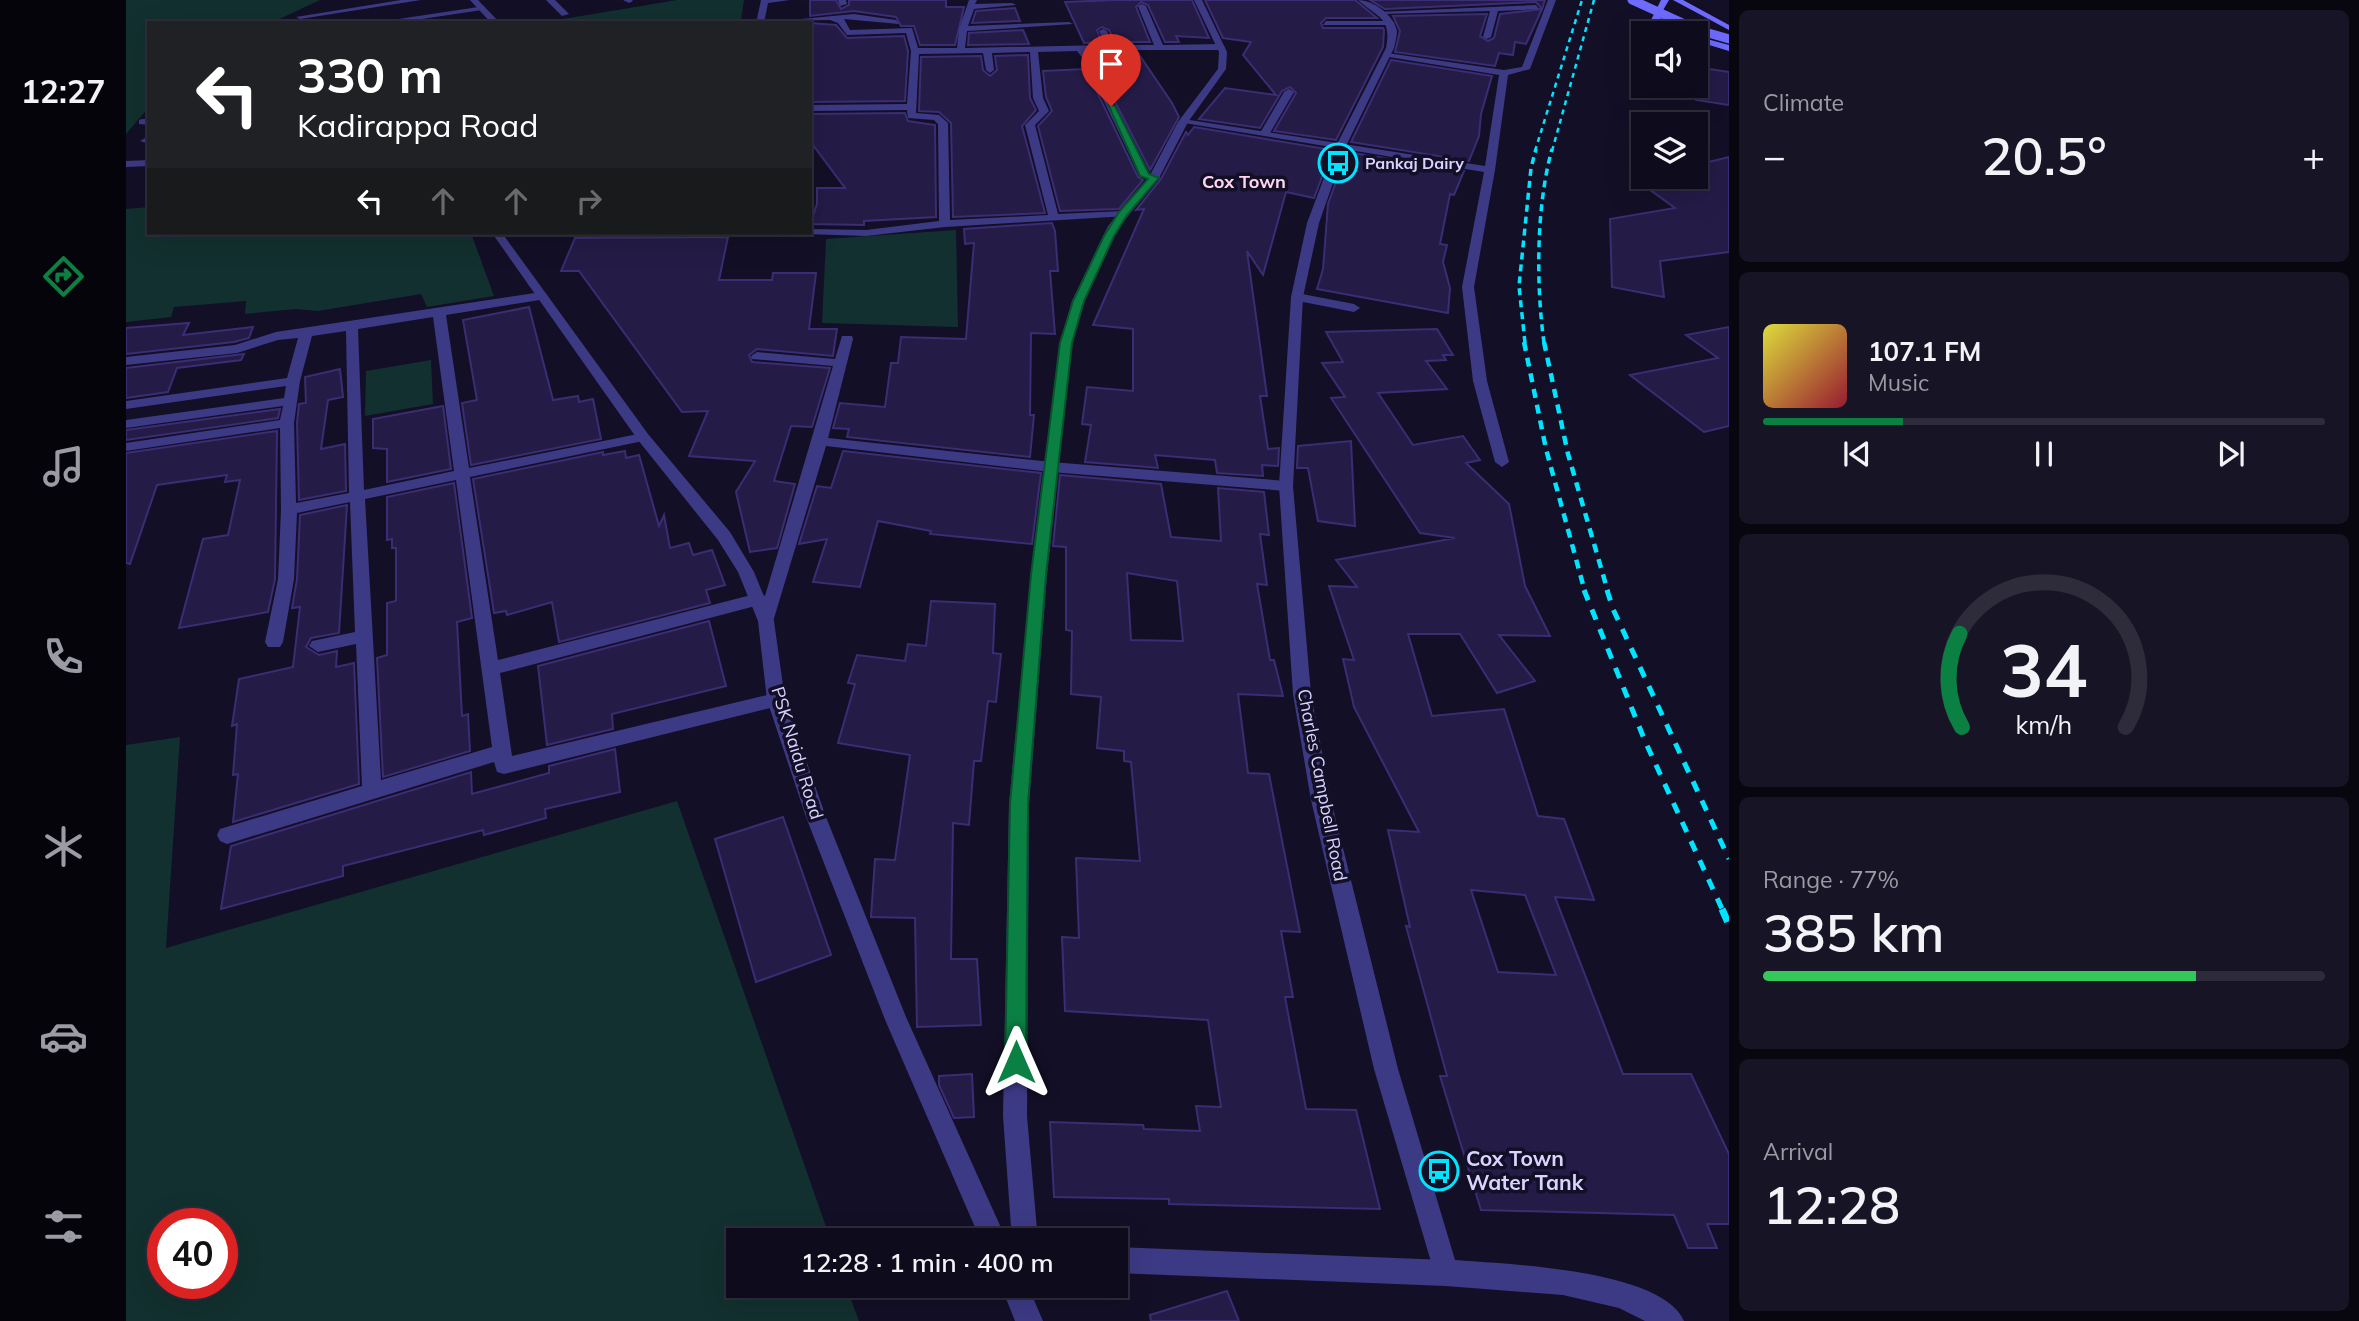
<!DOCTYPE html>
<html lang="en">
<head>
<meta charset="utf-8">
<style>
	body { margin:0; font-family:Mulish,sans-serif; background:#171425; color:#f1f3f6; height:100vh; display:flex; flex-direction:column; font-size:26px; white-space:nowrap }
	* { box-sizing:border-box; margin:0 }
	p { font-size:23px; color:#9b9ba3 }
	.icon { flex:none; width:38px; height:38px; fill:none; stroke:currentColor; stroke-width:2; stroke-linecap:round; stroke-linejoin:round }
	.map { position:relative; flex:1; overflow:hidden }
	.side { display:flex; flex-direction:column; gap:10px; padding:10px; background:#08060f; width:630px }
	.side>* { flex:none }
	.top-card { position:absolute; left:21px; top:21px; width:665px; height:214px; border-radius:0px; box-shadow:0 7px 28px #0002,0 0 0 2px #2e2b3b; background:#202124; color:#fff; overflow:hidden }
	.fabs { position:absolute; left:1505px; top:21px; display:grid; gap:14px }
	.fabs a { display:grid; place-items:center; width:77px; height:77px; border-radius:0px; background:#0e0b1c; box-shadow:0 7px 28px #0002,0 0 0 2px #2e2b3b; font-size:35px }
	.speed { position:absolute; left:21px; top:1208px; display:flex; gap:14px; font-size:35px; font-weight:700; text-align:center }
	.speed>* { display:grid; place-content:center; width:91px; height:91px; border-radius:50%; background:#0e0b1c; box-shadow:0 7px 28px #0002,0 0 0 2px #2e2b3b; line-height:1 }
	.speed .limit { border:10px solid #d22; background:#fff; color:#111 }
	.pin { position:absolute; display:grid; place-items:center; width:60px; height:60px; color:#fff; margin:-72px -30px; border-radius:50% 50% 50% 0; rotate:-45deg; box-shadow:0 0 7px #0007 }
	.pin .icon { rotate:45deg }
	.me { position:absolute; width:77px; margin:-38px; rotate:0deg; stroke-linejoin:round; filter:drop-shadow(0 0 5px #0008) }
	.turn { display:flex; align-items:center; gap:24px; height:147px; padding:0 35px; font-size:32px }
	.turn .icon { width:91px; height:91px; stroke-width:2.5 }
	.turn b { display:block; font-size:49px; line-height:60px }
	.lanes { display:flex; align-items:center; height:66px; padding:0 35px; background:#0003; justify-content:center; gap:35px; direction:ltr }
	.lanes .off { opacity:.35 }
	.big { font-size:52px; font-weight:600; line-height:1.1 }
	.side .card { flex:1; display:flex; flex-direction:column; justify-content:center; gap:10px; min-width:0; padding:0 24px; border-radius:10px; background:#171425 }
	.side .dial { align-items:center; gap:0 }
	.dial svg { height:182px; overflow:visible; fill:none; stroke:#2e2b3b; stroke-width:7; stroke-linecap:round; text-anchor:middle }
	.dial text { fill:#f1f3f6; stroke:none }
	.song { display:flex; align-items:center; gap:21px }
	.cover { width:84px; height:84px; border-radius:10px; background:linear-gradient(135deg,hsl(60 70% 55%),hsl(350 70% 35%)) }
	.played { height:7px; border-radius:4px; background:linear-gradient(90deg,#0b8043 25%,#2e2b3b 25%) }
	.keys { display:flex; justify-content:space-around; direction:ltr }
	.heat { display:flex; justify-content:space-between; align-items:center; font-size:38px; direction:ltr }
	.charge { height:10px; border-radius:5px; background:linear-gradient(90deg,#34c759 77%,#2e2b3b 0) }
	.trip { position:absolute; left:600px; top:1228px; width:402px; height:70px; border-radius:0px; background:#0e0b1c; box-shadow:0 7px 28px #0002,0 0 0 2px #2e2b3b; font-weight:600; line-height:70px; text-align:center }
	main { display:flex; flex:1; min-height:0 }
	.tabs { display:flex; flex-direction:column; width:126px; justify-content:space-around; align-items:center; background:#06040b; color:#9b9ba3 }
	.tabs .icon { width:49px; height:49px }
	.tabs .selected { color:#0b8043 }
	.tabs b { font-size:32px; color:#f1f3f6 }
	.map>svg:first-child { display:block }
</style>
</head>
<body>
<main>
<nav class="tabs">
<b>12:27</b>
<svg class="icon selected" aria-label="directions" viewBox="0 0 24 24"><path d="M12 3l9 9-9 9-9-9zM9 14v-3h6M13 9l2 2-2 2"/></svg>
<svg class="icon" aria-label="music" viewBox="0 0 24 24"><path d="M9 18V5l10-2v13"/><circle cx="6" cy="18" r="3"/><circle cx="16" cy="16" r="3"/></svg>
<svg class="icon" aria-label="phone" viewBox="0 0 24 24"><path d="M5 4h4l2 5-3 2q2 4 5 5l2-3 5 2v4C11 20 4 13 5 4z"/></svg>
<svg class="icon" aria-label="climate" viewBox="0 0 24 24"><path d="M12 3v18M4 7l16 10M4 17L20 7"/></svg>
<svg class="icon" aria-label="car" viewBox="0 0 24 24"><path d="M5 17H2v-5l4-1 3-4h7l3 4 3 1v5h-3M9 17h6M6 11h13"/><circle cx="7" cy="17" r="2"/><circle cx="17" cy="17" r="2"/></svg>
<svg class="icon" aria-label="filters" viewBox="0 0 24 24"><path d="M4 7h16M4 17h16"/><circle cx="9" cy="7" r="2"/><circle cx="15" cy="17" r="2"/></svg>
</nav>
<div class="map">
<svg width="1603" height="1321" viewBox="0 0 1603 1321">
	<rect width="100%" height="100%" fill="#130f26"/>
	<path fill="#12302f" fill-rule="evenodd" d="M0 0H194L145 23H23V107L0 134Z
		M551 0H618L615 20 591 23 431 20Z
		M23 207V233H345L368 296 301 307 295 294 192 311 170 309 119 314 120 301 48 307 45 317 0 322V209Z
		M830 230 832 327 696 323 700 239Z
		M305 360 307 404 239 416 240 371Z
		M54 737 40 948 551 801 705 1241H612V1286H720L733 1321H0V745ZM96 1223V1283H37V1223Z"/>
	<path fill="#241b47" stroke="#3b2d73" stroke-width="2" fill-rule="evenodd" d="M684 0H710L715 9 723 5V0H820V7H838L829 45H794L788 26H775L770 17 728 11 684 16Z
		M988 0H1066L1083 38 1050 36 1053 42H1039L1022 5 1015 2 1010 7 1024 42H989L983 30 976 27 971 30 975 42 958 43 939 2Z
		M1079 0H1229L1251 18H1200L1195 23 1197 28H1257L1258 30 1257 47 1210 140 1148 131 1170 93 1164 87 1156 91 1134 128 1073 119 1099 88 1150 95 1117 55 1125 42 1097 38Z
		M1244 0H1419L1416 9 1410 2 1259 9Z
		M889 8 894 21 846 23 850 11Z
		M1416 9 1400 44 1389 42 1387 55 1373 53 1369 66 1269 52 1274 31 1267 16 1361 14 1354 36 1362 41 1368 38 1374 14Z
		M684 23 710 25 721 38 778 36 782 51 779 101 684 102Z
		M897 30 903 44 842 45 843 33Z
		M964 53H1012L1046 103 1053 117 1024 170Z
		M902 55 904 98 910 110 896 126 919 213 827 217 825 123 813 112 793 111 795 57 855 56 857 70 864 76 871 70 869 56Z
		M1265 60 1366 76 1355 114 1353 136 1343 161 1225 142Z
		M1570 67 1603 72V105L1570 100Z
		M960 69 1012 177 1017 180 993 209 934 211 912 126 926 111 920 97 917 71Z
		M779 113 782 121 809 125 810 217 738 221V225L684 224 691 204V188H719L684 141V114Z
		M1068 127 1206 150 1188 198 1160 192 1137 275 1121 251 1141 396H1134L1142 449 1153 448 1152 466 1136 465 1137 476 1091 473 1089 460 1029 455 1032 468 959 462 965 425 956 424 961 387 1007 391V329L967 325 1018 209 1010 210 1035 179 1060 132 1062 135Z
		M1221 152 1338 171 1328 195 1324 194 1314 244 1321 245 1317 262 1324 288 1322 313 1191 289 1197 269 1202 204Z
		M1603 157V252L1534 261 1538 297 1486 287 1484 219 1549 208 1506 177H1570V165Z
		M926 223 929 231 932 271H924L929 334 905 333 904 415H908L904 457 721 437 723 429 707 428 714 403 759 407 765 363H772L775 337 840 339 848 243 839 244 838 229Z
		M602 237 593 280H646L647 273H690L683 329H711L707 356 631 349 623 355 626 362 704 368 686 427 665 426 648 481 669 484 651 548 624 552 610 492 629 461 563 456 582 411 556 412 453 271H435L449 238Z
		M403 307 427 400 452 396 453 402 467 399 475 439 345 465 336 403 351 400 337 320Z
		M63 323 57 335 127 327 123 338 108 342 0 354V328Z
		M1603 327V426L1578 432 1504 375 1592 358 1560 335Z
		M1311 329 1327 355H1317L1320 360 1300 361 1321 389 1252 393 1287 445 1337 436 1354 460 1340 463 1383 504 1399 586 1424 636 1373 635 1409 681 1371 693 1334 634H1282L1306 716 1378 709 1412 816 1438 819 1468 900 1429 897 1497 1074H1565L1603 1154V1224H1581L1591 1248H1562L1548 1215 1355 1210 1314 1076H1321L1280 926 1284 927 1262 830 1293 832 1228 707 1217 659 1228 660 1203 586 1231 587 1210 560 1329 538 1294 533 1205 398 1219 397 1196 363 1217 362 1200 332ZM1345 890 1399 895 1430 975 1372 972Z
		M118 354 115 360 51 368 42 392 0 398V368Z
		M214 369 217 397 202 400 195 449 219 444 220 491 173 500 171 423 173 404 180 403 179 377Z
		M317 406 325 469 261 482V449L247 448V419Z
		M154 409 152 418 0 440V430Z
		M151 431 149 579 142 612 53 628 77 539 102 535 114 480 99 482 101 475 31 485 4 564 0 563V453Z
		M1225 441 1229 526 1192 521 1182 468H1171L1172 446Z
		M499 451 500 458 513 455 533 526 538 515 544 548 563 543 567 555 586 550 599 585 580 590 584 603 433 642 426 602 381 615 380 611 368 613 347 479 477 452V455Z
		M717 451 915 473 906 544 804 534 805 531 752 521 734 587 687 582 701 539 673 544 691 486 705 488Z
		M934 475 1035 484 1045 537 1095 541 1092 488 1138 492 1143 535 1134 534 1141 585 1131 584 1144 660H1148L1157 696 1112 694 1122 773 1143 774 1174 932 1155 931 1167 997H1159L1180 1109 1230 1110 1254 1209 1043 1204V1199L928 1197 924 1122 1017 1125 1018 1129 1074 1131 1070 1106 1095 1107 1082 1020 939 1011 936 937 953 938 950 858 1014 861 1005 762 998 761V751L971 748 975 697 945 694 946 631 940 630V547L927 546ZM1001 573 1051 581 1057 641 1005 640Z
		M328 483 346 618 331 622 336 716 342 714 344 751 257 777 251 658 261 655V603L270 601V548H266V539L261 540V497Z
		M221 505 213 633 185 638 180 647 193 655 211 651 210 667 228 663 233 784 107 822 112 774 107 775 111 724 106 726 113 679 167 667 174 607 166 608 171 579 174 515Z
		M805 601 869 604 867 653 875 654 870 702 862 701 855 761H848L843 825 827 823 825 959H851L855 1025 791 1027 789 918 745 917 749 859 769 860 784 755 712 743 729 684 722 683 731 655 779 661 782 644 800 646Z
		M583 621 600 686 486 714 487 729 421 745 412 666Z
		M489 749 494 792 419 809 420 818 358 835 357 830 217 866V876L95 909 105 846 345 772 346 794 423 773V766Z
		M657 817 705 955 630 982 589 839Z
		M846 1074 848 1117 828 1118 813 1085V1076Z
		M1101 1291 1113 1321H1025L1024 1315Z"/>
	<g fill="none" stroke-linecap="round" stroke-linejoin="round">
		<path fill="#3d3a85" fill-rule="evenodd" d="M1163 89 1168 92 1144 133 1136 135 1134 133 1158 92Z"/>
		<path fill="#3d3a85" fill-rule="evenodd" d="M275 0H295L174 19 170 17Z
			M420 0H429L443 14 436 16Z
			M497 0H506L507 1 503 3Z
			M635 0H664L642 3 638 23H630Z
			M712 0H720L721 4 714 6Z
			M843 0H851L849 4 886 3 890 5 848 9 842 26 943 22 947 24 841 31 839 48 979 45 973 31 977 29 981 31 987 45H1028L1012 6 1016 4 1020 6 1037 45 1095 44 1099 47 1095 50H960L1023 174 1033 178 1028 181 1014 176 958 60 951 51 912 52 917 98 923 111 909 125 932 214 997 211 1001 212V216L819 227 740 236 680 234 684 233V229L740 230 813 221 812 124 808 120 782 118 781 110 684 111V105L781 104 785 51 780 33 721 35 712 23 704 20 654 21 728 14 770 20 773 24 718 19 724 30 786 28 792 48H831L833 29ZM904 52 907 98 913 111 899 125 922 215 824 220 822 123 813 115 790 113 793 54 857 53 860 70 864 73 868 70 866 53Z
			M1422 0H1430L1404 69 1382 75 1369 170 1348 287 1361 381 1383 462 1376 467 1369 462 1347 381 1336 287 1358 172 1052 122 1057 119 1359 166 1373 75 1257 56 1261 53 1378 70 1396 67Z
			M1410 5 1413 9 1372 11 1365 37 1361 39 1357 37 1364 11 1256 14 1252 12Z
			M359 6 356 10 269 23H246Z
			M1200 21H1265L1269 23 1265 25H1197Z
			M16 119H23V125L13 124V120Z
			M19 138H23V144L14 141Z
			M23 160V166L0 167V161Z
			M416 292 422 296 420 299 320 315 343 468 517 433 524 437 517 441 344 477 372 660 633 593 639 596 707 366 626 359 625 356 631 352 709 359 716 336H726L727 339 702 438 925 462 1160 481 1167 486 1160 491 925 472 700 446 646 625 640 627 632 621 637 604 374 673 386 756 650 693 656 695 659 700 656 705 378 774 371 772 368 762 101 844 94 841 91 835 94 829 236 786 230 644 192 652 183 646 186 641 229 632 224 502 171 513 168 579 157 642 154 647H142L139 642 152 579 155 510 154 428 0 451V443L154 420 157 406 0 428V420L158 398 160 386 0 409V401L161 378 172 338 152 340 111 353 0 365V357L109 345 150 332ZM307 317 328 471 238 490 232 329ZM220 331 223 493 170 503 168 423 174 381 186 336ZM330 480 366 747 255 780 239 499Z
			M1171 293 1228 304 1234 308 1228 312 1167 300V294Z
			M990 1247 1320 1260 1329 1264 1333 1273 1329 1282 1320 1286 990 1273Z"/>
		<path fill="#3d3a85" fill-rule="evenodd" d="M344 0H352L374 23H365Z
			M1068 0H1076L1101 52 1100 69 1062 122 1033 178 993 227 958 301 946 343 921 575 903 804 901 1116 912 1241H886L877 1116 883 804 905 575 934 343 946 301 982 226 1023 177 1052 122 1092 69 1093 52Z
			M1232 0C1247 0 1268 15 1271 31 1271 36 1269 43 1268 48L1220 146 1193 223 1177 297 1167 486 1185 694 1205 800 1272 1069 1329 1260C1379 1264 1536 1269 1558 1321H1519L1493 1308 1437 1295 1320 1286 1311 1282 1248 1069 1185 800 1167 694 1153 486 1165 297 1181 223 1210 146 1260 48C1266 17 1252 18 1232 0Z
			M366 233H376L522 434 604 532 628 572 648 621 659 700 700 817 780 1017 881 1241H855L760 1022 680 817 641 700 632 621 612 572 592 540 512 440Z
			M875 1286H902L917 1321H889Z"/>
		<path fill="#6f6bff" fill-rule="evenodd" d="M1535 0H1543L1533 17 1562 33H1552L1525 20Z
			M1547 0H1557L1603 25V30Z
			M1570 36 1603 45V51L1570 41Z"/>
		<path stroke="#00e5ff" stroke-width="2.5" stroke-dasharray="5 4.5" stroke-linecap="butt" d="M1409 151 1456 0
			M1426 151 1468 0"/>
		<path stroke="#00e5ff" stroke-width="3.5" stroke-dasharray="7 5" stroke-linecap="butt" d="M1399 343 1393 286 1405 168 1410 149
			M1418 343C1410 284 1410 207 1426 149"/>
		<path stroke="#00e5ff" stroke-width="4.5" stroke-dasharray="9 7" stroke-linecap="butt" d="M1398 342 1420 449 1459 592
			M1418 342 1442 454 1482 592"/>
		<path stroke="#00e5ff" stroke-width="5" stroke-dasharray="11 10" stroke-linecap="butt" d="M1458 590 1519 741 1597 911
			M1481 590 1487 609 1603 859"/>
		<path stroke="#00e5ff" stroke-width="7" stroke-dasharray="14 12" stroke-linecap="butt" d="M1596 909 1603 925"/>
		<path stroke="#6f6bff" stroke-width="9" d="M1506 0 1572 30 1603 39"/>
	</g>
	<path fill="#0b8043" stroke="#07532c" stroke-width="2" d="M982 104 989 106 1023 174 1033 178 1001 215 988 236 958 301 946 343 920 575 902 804 900 1062 897 1070 890 1073 882 1070 879 1062 884 804 905 575 934 343 947 301 978 236 993 212 1022 179 1014 176Z"/>
	<defs>
		<symbol id="bus-ring" viewBox="-11 -11 22 22"><circle r="9.5" fill="#130f26" stroke="#00e5ff" stroke-width="1.5"/><path d="M-5-6H5V4H4V6H2V4H-2V6H-4V4H-5ZM-3.5-4V0h7V-4ZM-3.5 1.2v1.5H-2V1.2ZM2 1.2v1.5H3.5V1.2Z" fill="#00e5ff"/></symbol>
	</defs>
	<g fill-rule="evenodd">
		<use href="#bus-ring" x="1190" y="141" width="44" height="44"/>
		<use href="#bus-ring" x="1291" y="1149" width="44" height="44"/>
	</g>
	<g text-anchor="middle" stroke-width="7" stroke-linejoin="round" paint-order="stroke">
		<g font-size="16" font-weight="bold" fill="#d9d4ff" stroke="#130f26" text-anchor="start">
			<text x="1239" y="169">Pankaj Dairy</text>
		</g>
		<g font-size="18" font-weight="bold" fill="#ffd6f0" stroke="#130f26">
			<text x="1118" y="188">Cox Town</text>
		</g>
		<g font-size="18" fill="#d9d4ff" stroke="#130f26">
			<text transform="translate(671 753) rotate(73)" y="6">PSK Naidu Road</text>
			<text transform="translate(1196 785) rotate(79)" y="6">Charles Campbell Road</text>
		</g>
		<g font-size="21" font-weight="bold" fill="#d9d4ff" stroke="#130f26" text-anchor="start">
			<text x="1340" y="1166">Cox Town<tspan x="1340" dy="24">Water Tank</tspan></text>
		</g>
	</g>
</svg>
<div class="fabs">
<a><svg class="icon" aria-label="sound" viewBox="0 0 24 24"><path d="M4 9h4l5-4v14l-5-4H4zM17 9q2 3 0 6"/></svg></a>
<a><svg class="icon" aria-label="layers" viewBox="0 0 24 24"><path d="M12 4l9 5-9 5-9-5zM3 14l9 5 9-5"/></svg></a>
</div>
<div class="speed"><div class="limit">40</div></div>
<div class="pin" style="left:985px;top:106px;background:#d93025"><svg class="icon" aria-label="arrive" viewBox="0 0 24 24"><path d="M6 21V4h12l-3 4 3 4H6"/></svg></div>
<svg class="me" style="left:890px;top:1062px" viewBox="-20 -20 40 40"><path d="M0-17L14 15 0 8-14 15z" fill="#0b8043" stroke="#fff" stroke-width="4"/></svg>
<div class="trip">12:28 · 1 min · 400 m</div>
<div class="top-card">
<div class="turn"><svg class="icon" aria-label="left" viewBox="0 0 24 24"><path d="M17 20v-9H6M10 6l-5 5 5 5"/></svg><div><b>330 m</b>Kadirappa Road</div></div>
<div class="lanes"><svg class="icon" aria-label="left" viewBox="0 0 24 24"><path d="M17 20v-9H6M10 6l-5 5 5 5"/></svg><svg class="icon off" aria-label="ahead" viewBox="0 0 24 24"><path d="M12 20V5M6 11l6-6 6 6"/></svg><svg class="icon off" aria-label="ahead" viewBox="0 0 24 24"><path d="M12 20V5M6 11l6-6 6 6"/></svg><svg class="icon off" aria-label="right" viewBox="0 0 24 24"><path d="M7 20v-9h11M14 6l5 5-5 5"/></svg></div>
</div>
</div>
<section class="side">
<div class="card"><p>Climate</p>
<div class="heat"><a>−</a><b class="big">20.5°</b><a>+</a></div>
</div>
<div class="card">
<div class="song"><i class="cover"></i><div><b>107.1 FM</b><p>Music</p></div></div>
<div class="played"></div>
<div class="keys"><svg class="icon" aria-label="previous" viewBox="0 0 24 24"><path d="M18 5L8 12l10 7zM5 5v14"/></svg><svg class="icon" aria-label="pause" viewBox="0 0 24 24"><path d="M8 5v14M16 5v14"/></svg><svg class="icon" aria-label="next" viewBox="0 0 24 24"><path d="M6 5l10 7-10 7zM19 5v14"/></svg></div>
</div>
<div class="card dial"><svg viewBox="0 0 100 80">
<path d="M14 69A42 42 0 1 1 86 69"/>
<path d="M14 69A42 42 0 0 1 13 28" stroke="#0b8043"/>
<text x="50" y="56" font-size="32" font-weight="700">34</text>
<text x="50" y="72" font-size="11">km/h</text>
</svg></div>
<div class="card"><p>Range · 77%</p><b class="big">385 km</b><div class="charge"></div></div>
<div class="card"><p>Arrival</p><b class="big">12:28</b></div>
</section>
</main>
</body>
</html>
